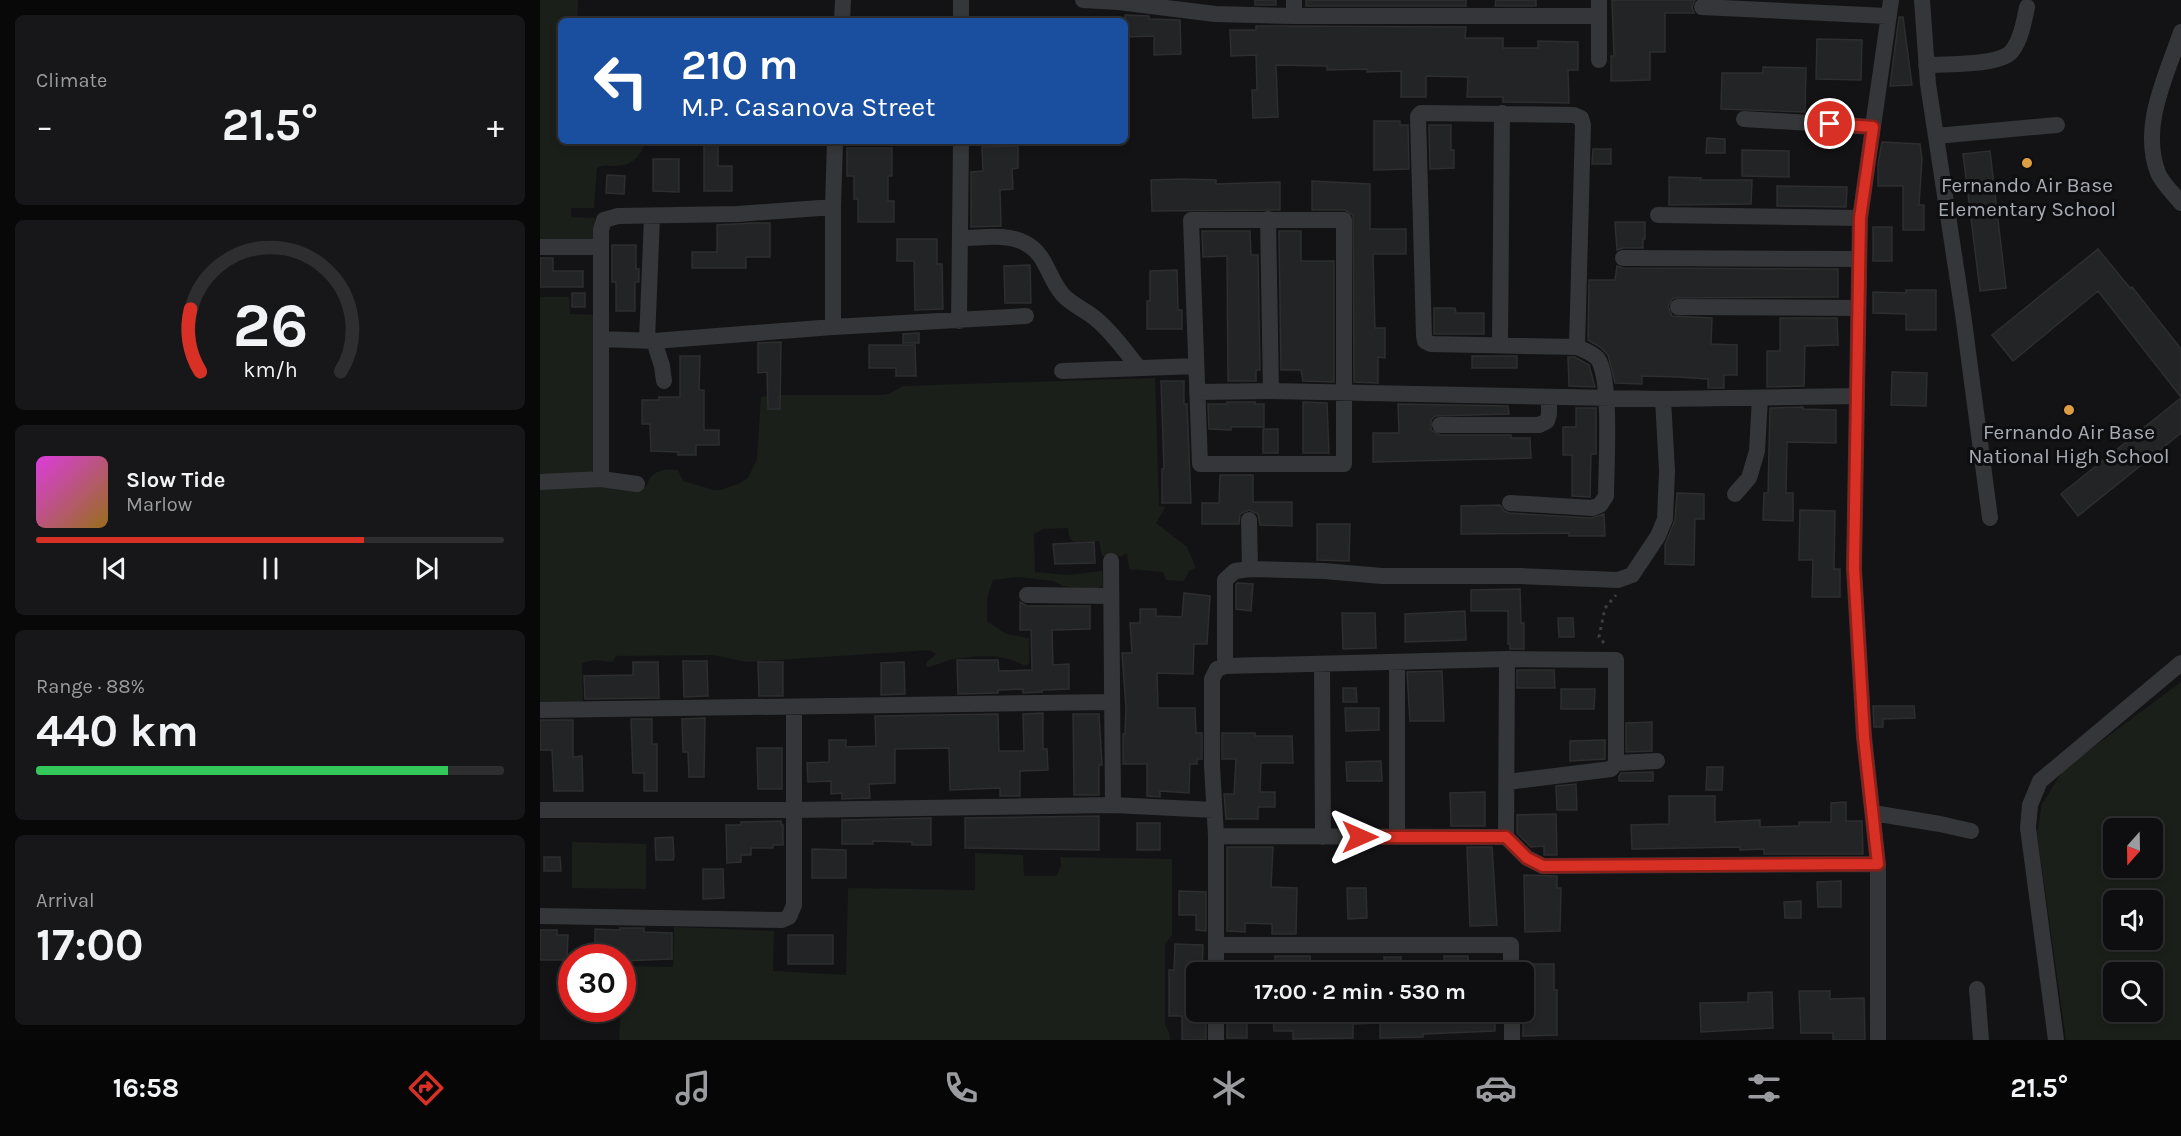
<!DOCTYPE html>
<html lang="en">
<head>
<meta charset="utf-8">
<style>
	body { margin:0; font-family:Karla,sans-serif; background:#171719; color:#f1f3f6; height:100vh; display:flex; flex-direction:column; font-size:22px; white-space:nowrap }
	* { box-sizing:border-box; margin:0 }
	p { font-size:20px; color:#9b9c9f }
	.icon { flex:none; width:33px; height:33px; fill:none; stroke:currentColor; stroke-width:2; stroke-linecap:round; stroke-linejoin:round }
	.map { position:relative; flex:1; overflow:hidden }
	.details { display:flex; flex-direction:column; gap:15px; padding:15px; background:#080809; width:540px }
	.details>* { flex:none }
	.banner { position:absolute; left:18px; top:18px; width:570px; height:126px; border-radius:9px; box-shadow:0 3px 9px #0003,0 0 0 2px #2e2e30; background:#1a4fa0; color:#fff; overflow:hidden }
	.needle { width:39px; rotate:200deg }
	.buttons { position:absolute; left:1563px; top:818px; display:grid; gap:12px }
	.buttons a { display:grid; place-items:center; width:60px; height:60px; border-radius:9px; background:#0e0e10; box-shadow:0 3px 9px #0003,0 0 0 2px #2e2e30; font-size:30px }
	.speed { position:absolute; left:18px; top:944px; display:flex; gap:12px; font-size:30px; font-weight:700; text-align:center }
	.speed>* { display:grid; place-content:center; width:78px; height:78px; border-radius:50%; background:#0e0e10; box-shadow:0 3px 9px #0003,0 0 0 2px #2e2e30; line-height:1 }
	.speed .limit { border:9px solid #d22; background:#fff; color:#111 }
	.pin { position:absolute; display:grid; place-items:center; width:51px; height:51px; color:#fff; margin:-26px; border:3px solid #fff; border-radius:50%; box-shadow:0 2px 6px #0007 }
	.me { position:absolute; width:66px; margin:-33px; rotate:90deg; stroke-linejoin:round; filter:drop-shadow(0 0 4px #0008) }
	.turn { display:flex; align-items:center; gap:21px; height:126px; padding:0 24px; font-size:27px }
	.turn .icon { width:78px; height:78px; stroke-width:2.5 }
	.turn b { display:block; font-size:42px; line-height:51px }
	.big { font-size:45px; font-weight:700; line-height:1.1 }
	.details .tile { flex:1; display:flex; flex-direction:column; justify-content:center; gap:9px; min-width:0; padding:0 21px; border-radius:9px; background:#171719 }
	.details .dial { align-items:center; gap:0 }
	.dial svg { height:156px; overflow:visible; fill:none; stroke:#2e2e30; stroke-width:7; stroke-linecap:round; text-anchor:middle }
	.dial text { fill:#f1f3f6; stroke:none }
	.song { display:flex; align-items:center; gap:18px }
	.cover { width:72px; height:72px; border-radius:9px; background:linear-gradient(135deg,hsl(300 70% 55%),hsl(40 70% 35%)) }
	.played { height:6px; border-radius:3px; background:linear-gradient(90deg,#d93025 70%,#2e2e30 70%) }
	.keys { display:flex; justify-content:space-around; direction:ltr }
	.heat { display:flex; justify-content:space-between; align-items:center; font-size:33px; direction:ltr }
	.charge { height:9px; border-radius:4px; background:linear-gradient(90deg,#34c759 88%,#2e2e30 0) }
	.trip { position:absolute; left:646px; top:962px; width:348px; height:60px; border-radius:9px; background:#0e0e10; box-shadow:0 3px 9px #0003,0 0 0 2px #2e2e30; font-weight:700; line-height:60px; text-align:center }
	.tabs { display:flex; height:96px; justify-content:space-around; align-items:center; background:#060606; color:#9b9c9f }
	.tabs .icon { width:42px; height:42px }
	.tabs .current { color:#d93025 }
	.tabs b { font-size:27px; color:#f1f3f6 }
	main { display:flex; flex:1; min-height:0 }
	.map>svg:first-child { display:block }
</style>
</head>
<body>
<main>
<section class="details">
<div class="tile"><p>Climate</p>
<div class="heat"><a>−</a><b class="big">21.5°</b><a>+</a></div>
</div>
<div class="tile dial"><svg viewBox="0 0 100 80">
<path d="M14 69A42 42 0 1 1 86 69"/>
<path d="M14 69A42 42 0 0 1 9 37" stroke="#d93025"/>
<text x="50" y="56" font-size="32" font-weight="700">26</text>
<text x="50" y="72" font-size="11">km/h</text>
</svg></div>
<div class="tile">
<div class="song"><i class="cover"></i><div><b>Slow Tide</b><p>Marlow</p></div></div>
<div class="played"></div>
<div class="keys"><svg class="icon" aria-label="previous" viewBox="0 0 24 24"><path d="M18 5L8 12l10 7zM5 5v14"/></svg><svg class="icon" aria-label="pause" viewBox="0 0 24 24"><path d="M8 5v14M16 5v14"/></svg><svg class="icon" aria-label="next" viewBox="0 0 24 24"><path d="M6 5l10 7-10 7zM19 5v14"/></svg></div>
</div>
<div class="tile"><p>Range · 88%</p><b class="big">440 km</b><div class="charge"></div></div>
<div class="tile"><p>Arrival</p><b class="big">17:00</b></div>
</section>
<div class="map">
<svg width="1641" height="1040" viewBox="0 0 1641 1040">
	<rect width="100%" height="100%" fill="#131315"/>
	<path fill="#1a1f1a" fill-rule="evenodd" d="M0 0H38L37 21H21V141H106C100 158 92 166 72 166 66 166 63 165 57 168L54 208H31V217L55 218V240L0 244Z
		M0 297H29L30 314 57 315 54 469 51 472 0 477Z
		M615 378 619 506 626 507 616 523 647 547 656 568 649 571 644 581 626 580 623 572 589 569 587 553 582 556H562L559 541 533 542 529 536 528 528 503 529 494 534 495 572 528 575 562 571 563 586 553 590 523 586 513 581 479 577 453 580 447 598V621L466 634 489 638V664L485 666C464 653 434 655 410 660 402 662 395 666 387 667L386 663 396 654 390 650 207 662 172 655 76 656 73 662 54 660 42 663 43 704 0 705V486L70 485 101 490C107 487 107 483 110 478 118 469 127 469 138 470L143 481 174 490H181L200 483 208 478 217 459 221 397 231 395H338L349 394 363 386Z
		M1641 682V1040H1526L1497 833 1502 804 1524 769ZM1574 828H1612V867H1574ZM1574 900H1612V939H1574ZM1574 972H1612V1011H1574Z
		M32 842 106 844V889L32 888Z
		M435 853 483 855 484 876H516L521 866 520 857 632 859V935L625 944V1025L629 1032 630 1040H79L81 1008H82L83 966 133 967 134 927 234 931 233 971 306 975 308 888 435 890Z"/>
	<path fill="#232426" stroke="#2e2e31" stroke-width="1.5" d="M715 0H736V5H715Z
		M766 0H926V6H766Z
		M956 0H996V6H955Z
		M1072 0H1155L1152 7 1154 13H1125V52H1110V80L1071 81V56H1074Z
		M585 15 609 16V19L640 20 641 54 614 55V36L585 37Z
		M1359 17H1363L1372 85 1350 86Z
		M716 26 926 27 925 38H963V48H998V41L1038 42V70H1028L1029 103 963 102V97H927L928 77 886 76V97H861V71L827 72V69L787 70V66L736 65 738 117 713 118 712 90H717L716 55 691 56 690 30H716Z
		M1277 39 1322 40 1321 80 1276 79Z
		M1223 67 1266 68 1265 112 1181 109 1182 73H1223Z
		M834 121H860V125H868L869 169 834 170Z
		M889 125H911V150H914V168L890 169Z
		M1167 138 1185 139V153H1166Z
		M164 141H178V166H192V191H164Z
		M1342 142 1380 144 1382 159 1379 205H1384V230H1363V186H1338V164Z
		M478 146V168L472 169 473 189 460 190 461 226 431 227V172L443 171 442 147Z
		M307 148H352V176H348V201H354V222H318V199H314V176H307Z
		M1053 149H1071V164H1052Z
		M1202 150 1249 151V177L1202 176Z
		M1450 151 1466 288 1440 291 1423 154Z
		M113 159H139V192L113 191Z
		M67 175 85 176 84 194 66 193Z
		M1129 177 1161 178 1160 180H1212L1211 204 1129 205Z
		M643 179 676 180V184L740 182V210L612 211 611 180Z
		M772 181 830 184V229H866V254H833L835 328H845V358L838 357V383L814 382 813 215 805 210H772Z
		M1237 186 1307 187 1306 207 1237 206Z
		M1075 222H1105V239H1103V248H1083L1077 250Z
		M213 223H230V257H206V268H152V252H177V225Z
		M1333 227H1352V261H1333Z
		M662 231H710L711 255H718L720 370H716V381H688L687 256 663 257Z
		M739 231H761V261H794V382L763 381 761 370H741Z
		M357 239H397V264H402L403 309 375 310 374 261H357Z
		M72 245H96V269H99V282H95V311H76V282H72Z
		M1558 249 1590 288 1592 287 1641 349V397L1558 291 1473 361 1452 335Z
		M0 258H13V271H43V287H0Z
		M490 265 491 303H465L464 266Z
		M1077 266 1083 268 1298 269V297L1133 298 1128 306 1132 316 1172 318 1171 344 1197 345V375H1184V388H1168V379L1138 377 1102 376V384L1075 383 1068 355 1060 347 1048 340 1049 280H1075Z
		M637 270 638 310H642V329H607V301H610V271Z
		M1366 290H1396V330H1366V314L1333 313V292L1366 293Z
		M32 293H45V307H32Z
		M894 308H915L916 313H944V334H894Z
		M1240 318H1297L1298 345 1265 346 1264 386 1227 387V351H1240Z
		M379 333V343H363V334Z
		M241 342 240 409H228L227 372 218 373V343Z
		M329 345H375L376 376H356V368H329Z
		M140 356H160L159 390H164V430H179V445H156V455H138V452L111 451 110 424H102V400H119V397H140Z
		M932 356H977V368H932Z
		M1028 357H1035L1049 365 1055 387 1029 386Z
		M1352 372 1387 373 1386 406 1351 405Z
		M621 381H644V404H647L651 503H622V469H624Z
		M1641 398V433L1538 516 1521 494Z
		M687 402H715V404H724V427H691V430L669 429 668 404H687Z
		M763 402 787 403 789 453H763Z
		M858 404 968 406 969 414 895 416 891 420V430L900 435H971V438H990L991 458 833 462V433H859Z
		M1263 407V409L1296 410V443L1247 442 1246 493H1253V521L1223 520 1224 493H1228L1230 408Z
		M1036 408H1056V454H1051L1050 497 1032 496V455H1023V427H1036Z
		M723 429H738V453H723Z
		M680 475H713V502H752V526L720 525 718 514 709 510 700 514 699 524H662V503H679Z
		M1137 493 1164 494V519H1155L1154 565 1125 564V545L1135 520Z
		M960 505 964 511 969 513 1051 518 1064 514 1065 536H1029V533L921 534V506Z
		M1260 510 1295 511 1294 569H1300V597H1272L1273 560H1259Z
		M777 524H810L809 561 777 560Z
		M554 542 555 563 515 564 513 544Z
		M697 583 713 584 711 611 696 609V585Z
		M980 589 981 623H984V649H970V644H968V611H931V590Z
		M644 593 670 596 667 644H654L653 674 617 673 618 708H655L656 733H662V759H657V764H650L649 793 620 791V797L607 796V764H583V734H585L586 708 582 653H592L590 623H600V609H616V616L642 617Z
		M480 602 487 606H550V629L512 630 513 665 529 664V689L502 690V692L483 693V689L458 690V693L418 694 417 660H458L459 671 492 670 491 630H480Z
		M925 611 926 640 865 642V614Z
		M802 613H835L836 648 803 649Z
		M1018 618H1033L1034 637H1019Z
		M143 661H167L168 696 144 697Z
		M93 662H118L119 698 45 699 44 676 93 675Z
		M218 662H243V696H219Z
		M364 662 365 694 341 695V663Z
		M977 670H1014L1015 688H977Z
		M902 671 904 721H870L867 672Z
		M803 688H816L817 702H803Z
		M1021 689H1055L1054 709H1021Z
		M1333 706H1374L1375 718 1343 719V727H1334Z
		M805 708H839V730L806 731Z
		M503 713V749H507L508 770 480 771V796H460V788L410 790 409 748 355 749V783L329 784 330 798 302 799V793L291 794V781L268 782 267 763 289 762V740H306V747L336 746 335 716 458 714 459 751H484L483 714Z
		M533 714H559L562 765H559V795H534Z
		M165 718 164 777H149L148 752H143L142 719Z
		M91 719H112V744H117V791H104V773H93Z
		M0 720H33V757L42 756 43 791H14L12 750H0Z
		M1112 722V751L1086 752V723Z
		M682 733H715V736H752L753 763H721L720 792H735V807H718V819H686L684 794H694L696 759H682Z
		M1065 740V759L1030 761V741Z
		M217 748H242V789H218Z
		M841 761 842 781H807L806 762Z
		M1167 767H1183L1182 790H1166Z
		M1113 772V781H1079V776L1081 773Z
		M1036 784 1037 810H1017L1016 786Z
		M945 792V826H911L910 793Z
		M1129 796H1175V822L1220 820V827L1259 826V822H1291V803L1306 802V821H1322L1323 854H1224V849L1200 850V847L1092 849 1091 825 1129 824Z
		M1016 814 1017 855H1004V846L991 847 977 833V815Z
		M559 816V850L425 848V818Z
		M391 818V845H372V842L333 841V844H302V820Z
		M241 821V825H243V845H233V848H211V855H201V862L187 863 186 825H201V822Z
		M597 823H620V850H597Z
		M133 837 134 857 133 860H116L115 838Z
		M687 847H733L731 887 757 888 756 934H732V924L705 923V932L687 931Z
		M927 847H952L957 925 930 926Z
		M272 849 306 850V878H272Z
		M4 857H20L21 871H4Z
		M163 869H183L184 898 163 899Z
		M984 875 1017 876V888H1021L1020 931 985 932Z
		M1301 881V907H1278L1277 882Z
		M807 888H826L827 918 808 919Z
		M639 891 666 892V931L656 930V915H639Z
		M1261 901V918H1245L1244 902Z
		M80 928H104V932L132 933V959L82 961V957H55V929L80 930Z
		M0 930H17V935H28L27 960H0Z
		M248 935H293V964H248Z
		M635 944 663 945 662 972H657V1011H666V1040H642V1016H629V970H634Z
		M735 956H770L771 972H735Z
		M904 956H928L929 972H905Z
		M844 957H861V972H845Z
		M984 964H1014V990H1017V1035L983 1036Z
		M1259 991H1290V999L1324 998 1325 1040H1293V1033H1261Z
		M1232 992 1233 1028 1161 1032 1160 1003 1208 1002V993Z
		M687 1011H707V1038H687Z
		M733 1011H955V1031L883 1034V1037L840 1038V1023L813 1024V1038L753 1039V1031H734Z"/>
	<g fill="none" stroke-linecap="round" stroke-linejoin="round">
		<path stroke="#3b3d40" stroke-width="3" stroke-dasharray="3 4.5" stroke-linecap="butt" d="M1064 643 1059 637 1065 608 1076 595"/>
		<path stroke="#353639" stroke-width="16" d="M543 0 579 2 675 14 754 16H1059
			M1382 0 1388 84 1423 314 1450 518
			M1162 7 1347 16
			M754 16V0
			M302 21 303 0
			M421 21V0
			M1641 32C1626 77 1600 126 1618 173 1622 183 1634 194 1641 203
			M1059 60V0
			M1386 65C1405 64 1461 66 1472 51 1481 39 1484 22 1487 7
			M1204 119 1333 127
			M1396 136 1517 125
			M1118 215 1320 218
			M728 219 731 391
			M651 220H804V464H660Z
			M421 238C441 238 467 233 485 243 507 254 508 279 523 295 532 305 546 310 556 319 573 333 585 351 599 368
			M0 247H61
			M1083 258 1319 259
			M1138 307 1318 308
			M419 321 421 141
			M293 327V207L295 141
			M62 339 114 341 293 327 486 316
			M107 341 112 217
			M114 341 122 366 124 381
			M960 345 962 113
			M522 371 656 366
			M657 392 731 391 1123 399 1316 396
			M900 425H999L1007 421 1009 414V397
			M61 479V230L64 220 78 216 197 214 293 207
			M0 482 61 479 97 484
			M1195 494 1209 478 1217 451 1220 398
			M970 503 1052 508 1060 505 1066 496C1066 467 1072 381 1058 359 1053 353 1044 350 1037 347L891 344 885 341 884 336 878 116 881 113 1034 115 1041 118 1043 125 1037 347
			M709 520 710 569
			M571 561 573 805
			M487 595 571 596
			M857 662V837
			M782 664 783 837
			M685 666V580L695 571 710 569 784 571 842 576H980L1078 580 1092 575 1118 536 1125 519 1127 471 1123 399
			M0 710 572 702
			M1076 763 1117 761
			M0 810H255L573 805 674 810
			M1333 813 1400 824 1431 831
			M676 836 966 837 987 858 1003 866 1338 864
			M966 837 967 659
			M0 916 242 920 249 917 254 905V708
			M676 945H971V972
			M676 972V836L672 766V679L677 669 685 666 967 659 1076 660V763L1071 769 967 782
			M1437 989 1441 1040
			M676 1011V1040
			M972 1011V1040
			M1338 1040V864L1324 737 1314 569 1320 218 1351 0
			M1516 1040 1488 828 1490 805 1500 781 1641 663"/>
	</g>
	<g fill="none" stroke-linecap="round" stroke-linejoin="round">
		<defs>
			<path id="route" d="M820 837H966L987 858 1003 866 1338 864 1324 737 1314 568 1320 218 1333 127 1290 124"/>
		</defs>
		<use href="#route" stroke="#8d1f18" stroke-width="15"/>
		<use href="#route" stroke="#d93025" stroke-width="10"/>
	</g>
	<g fill="#dd9e43" stroke="#0e0e10" stroke-width="2">
		<circle cx="1487" cy="163" r="6"/>
		<circle cx="1529" cy="410" r="6"/>
	</g>
	<g text-anchor="middle" stroke-width="6" stroke-linejoin="round" paint-order="stroke">
		<g font-size="21" fill="#a7abb4" stroke="#0e0e10">
			<text x="1487" y="192">Fernando Air Base<tspan x="1487" dy="24">Elementary School</tspan></text>
			<text x="1529" y="439">Fernando Air Base<tspan x="1529" dy="24">National High School</tspan></text>
		</g>
	</g>
</svg>
<div class="buttons">
<a><svg class="needle" viewBox="-14 -14 28 28"><path d="M0-13l5 13h-10z" fill="#e53935"/><path d="M0 13l5-13h-10z" fill="#9b9c9f"/></svg></a>
<a><svg class="icon" aria-label="sound" viewBox="0 0 24 24"><path d="M4 9h4l5-4v14l-5-4H4zM17 9q2 3 0 6"/></svg></a>
<a><svg class="icon" aria-label="search" viewBox="0 0 24 24"><circle cx="10" cy="10" r="6"/><path d="M15 15l6 6"/></svg></a>
</div>
<div class="speed"><div class="limit">30</div></div>
<div class="pin" style="left:1290px;top:124px;background:#d93025"><svg class="icon" aria-label="arrive" viewBox="0 0 24 24"><path d="M6 21V4h12l-3 4 3 4H6"/></svg></div>
<svg class="me" style="left:820px;top:837px" viewBox="-20 -20 40 40"><path d="M0-17L14 15 0 8-14 15z" fill="#d93025" stroke="#fff" stroke-width="4"/></svg>
<div class="trip">17:00 · 2 min · 530 m</div>
<div class="banner">
<div class="turn"><svg class="icon" aria-label="left" viewBox="0 0 24 24"><path d="M17 20v-9H6M10 6l-5 5 5 5"/></svg><div><b>210 m</b>M.P. Casanova Street</div></div>
</div>
</div>
</main>
<nav class="tabs">
<b>16:58</b>
<svg class="icon current" aria-label="directions" viewBox="0 0 24 24"><path d="M12 3l9 9-9 9-9-9zM9 14v-3h6M13 9l2 2-2 2"/></svg>
<svg class="icon" aria-label="music" viewBox="0 0 24 24"><path d="M9 18V5l10-2v13"/><circle cx="6" cy="18" r="3"/><circle cx="16" cy="16" r="3"/></svg>
<svg class="icon" aria-label="phone" viewBox="0 0 24 24"><path d="M5 4h4l2 5-3 2q2 4 5 5l2-3 5 2v4C11 20 4 13 5 4z"/></svg>
<svg class="icon" aria-label="climate" viewBox="0 0 24 24"><path d="M12 3v18M4 7l16 10M4 17L20 7"/></svg>
<svg class="icon" aria-label="car" viewBox="0 0 24 24"><path d="M5 17H2v-5l4-1 3-4h7l3 4 3 1v5h-3M9 17h6M6 11h13"/><circle cx="7" cy="17" r="2"/><circle cx="17" cy="17" r="2"/></svg>
<svg class="icon" aria-label="filters" viewBox="0 0 24 24"><path d="M4 7h16M4 17h16"/><circle cx="9" cy="7" r="2"/><circle cx="15" cy="17" r="2"/></svg>
<b>21.5°</b>
</nav>
</body>
</html>
